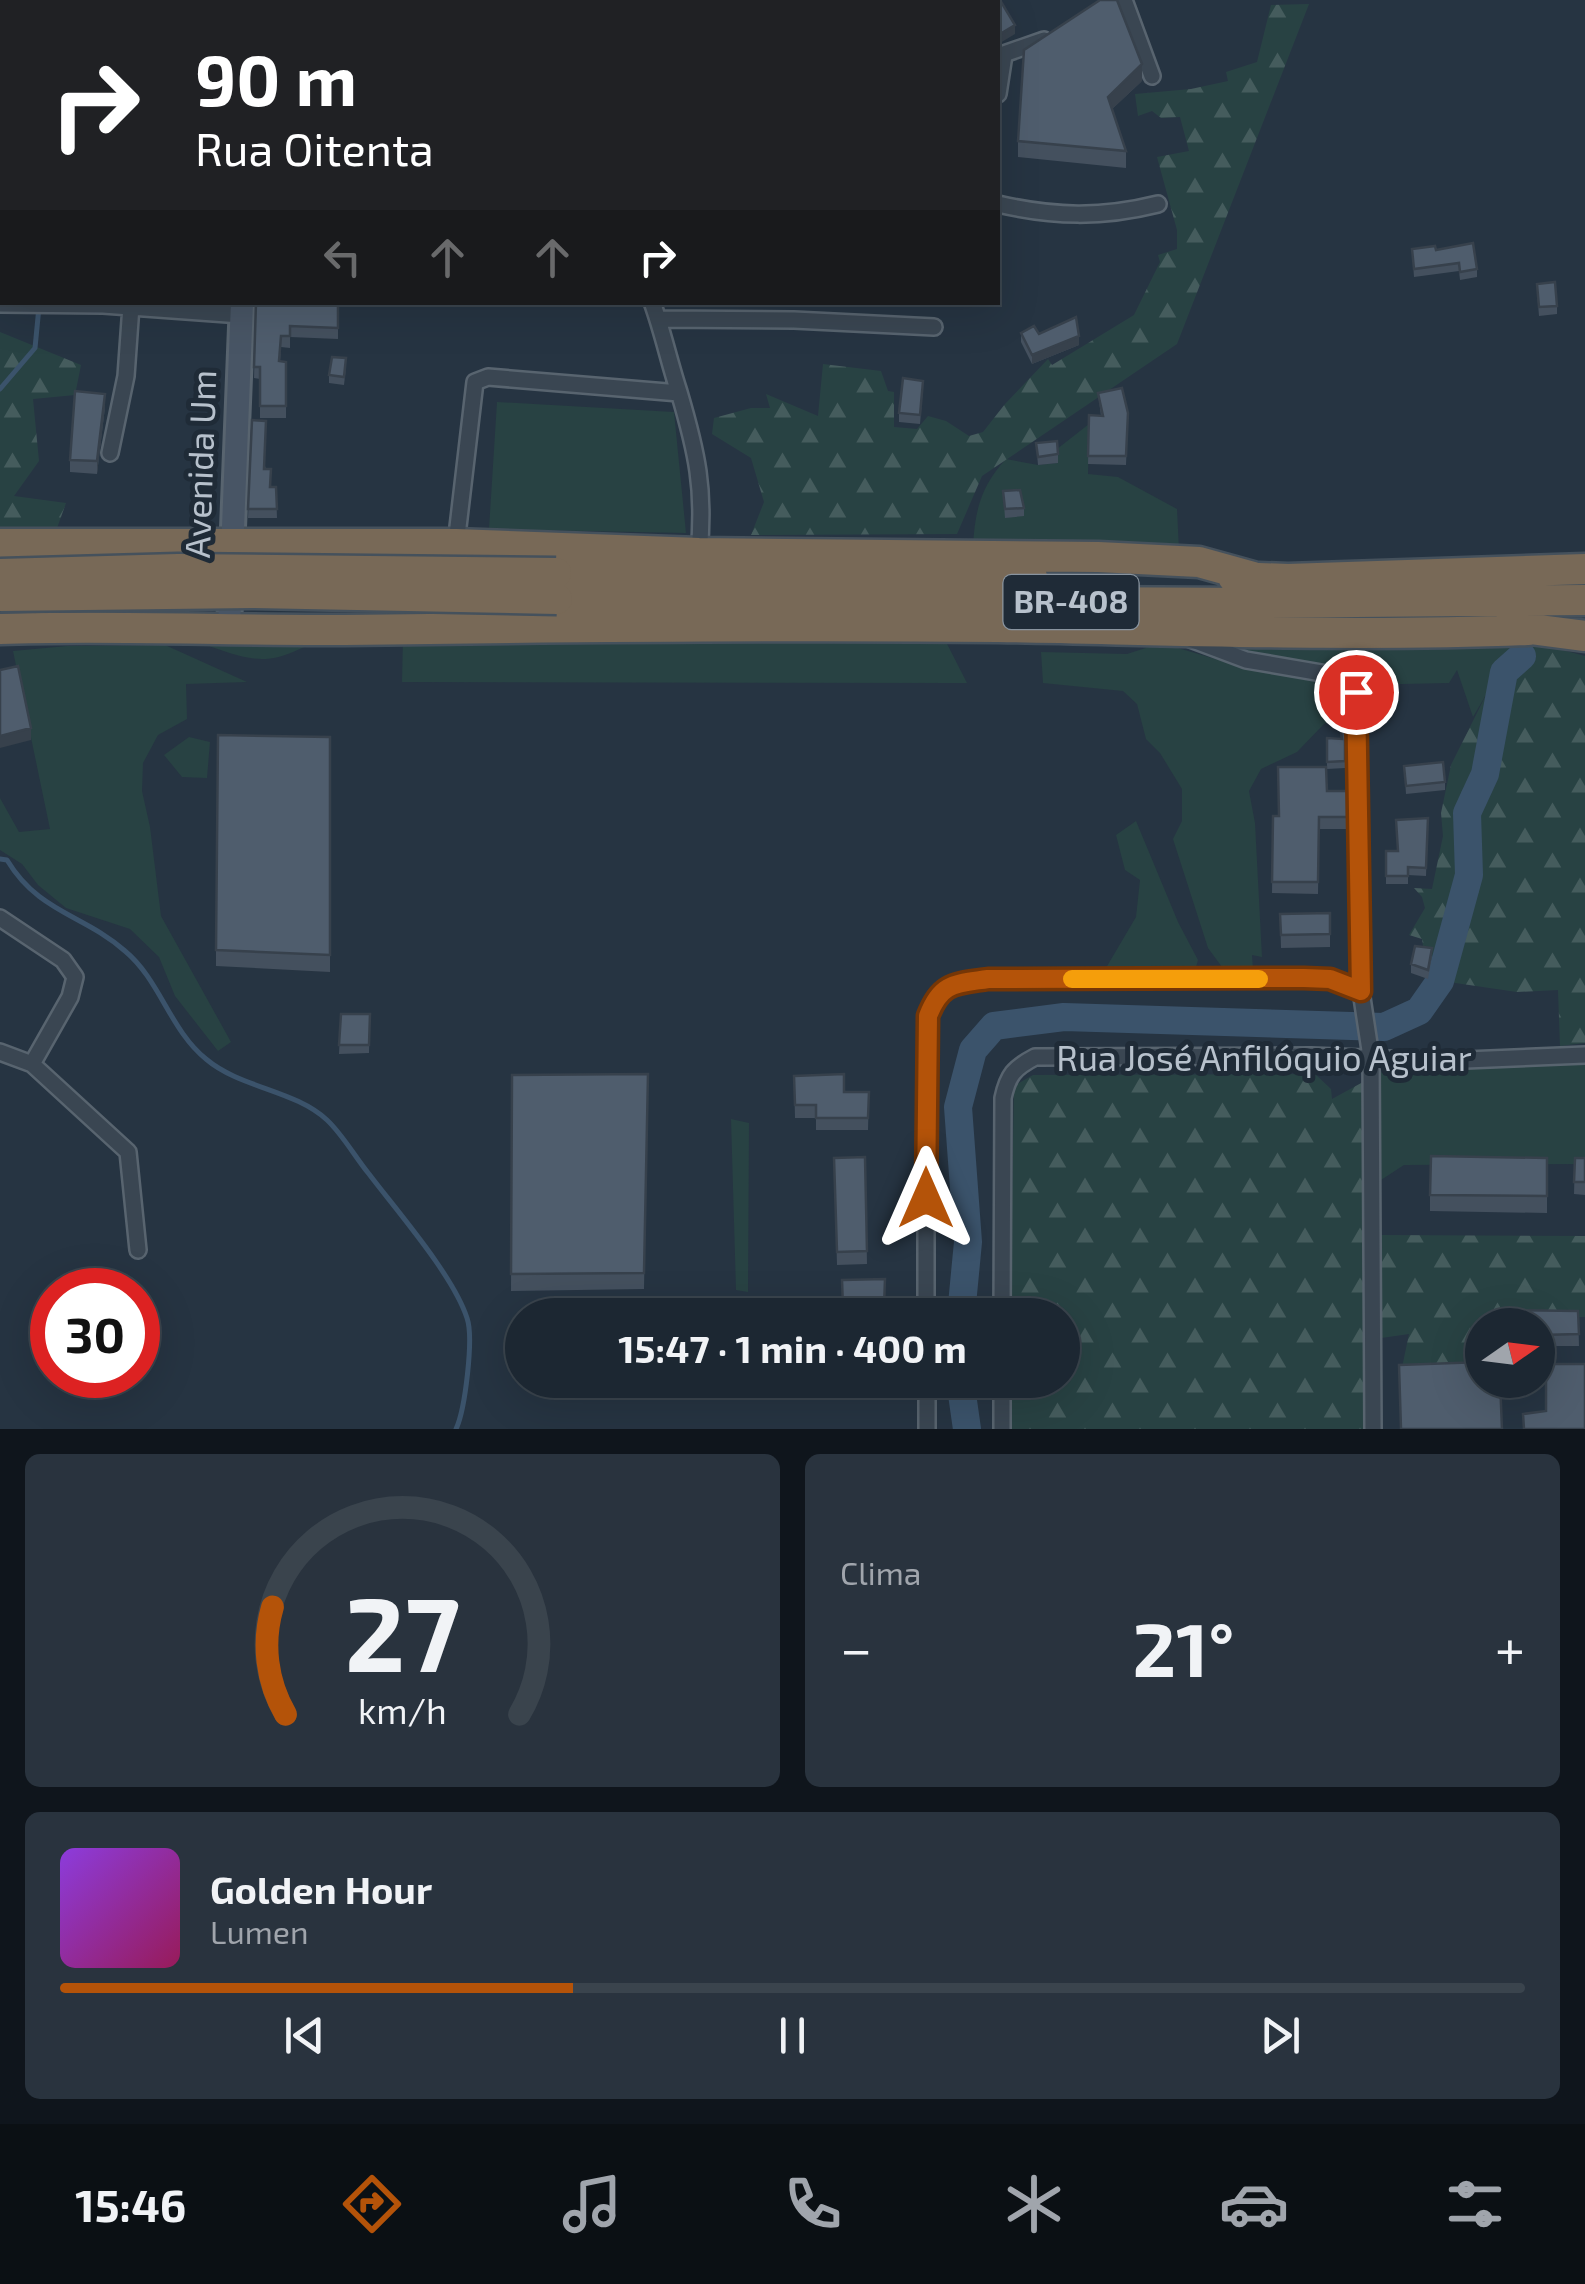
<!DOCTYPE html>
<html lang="pt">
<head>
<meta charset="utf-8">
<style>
	body { margin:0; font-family:"Exo 2",sans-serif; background:#29333e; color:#f1f3f6; height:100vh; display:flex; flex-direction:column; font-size:38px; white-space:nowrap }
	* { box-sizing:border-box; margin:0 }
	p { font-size:32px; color:#a0a5ac }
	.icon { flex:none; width:55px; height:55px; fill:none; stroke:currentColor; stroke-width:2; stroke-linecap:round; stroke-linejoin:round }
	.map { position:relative; height:1429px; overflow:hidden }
	.details { display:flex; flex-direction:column; gap:25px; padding:25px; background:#0f151c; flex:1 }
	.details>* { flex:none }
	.banner { position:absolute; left:0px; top:0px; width:1000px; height:305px; box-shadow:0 10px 40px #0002,0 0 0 2px #3a444d; background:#202124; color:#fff; overflow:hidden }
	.needle { width:65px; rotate:76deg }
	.tools { position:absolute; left:1465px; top:1308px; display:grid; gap:20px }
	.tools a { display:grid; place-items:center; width:90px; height:90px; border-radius:50%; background:#1c2732; box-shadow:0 10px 40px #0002,0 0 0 2px #3a444d; font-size:50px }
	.speed { position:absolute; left:30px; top:1268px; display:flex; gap:20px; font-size:50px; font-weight:700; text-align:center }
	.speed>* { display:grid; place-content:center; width:130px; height:130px; border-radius:50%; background:#1c2732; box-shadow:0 10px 40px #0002,0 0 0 2px #3a444d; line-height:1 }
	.speed .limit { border:15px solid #d22; background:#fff; color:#111 }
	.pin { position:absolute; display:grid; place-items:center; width:85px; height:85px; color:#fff; margin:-42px; border:5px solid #fff; border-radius:50%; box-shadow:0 2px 10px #0007 }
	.me { position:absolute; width:110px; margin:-55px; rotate:0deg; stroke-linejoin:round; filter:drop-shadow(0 0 8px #0008) }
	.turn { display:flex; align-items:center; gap:35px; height:210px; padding:0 30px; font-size:45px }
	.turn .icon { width:130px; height:130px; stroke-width:2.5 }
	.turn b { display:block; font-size:70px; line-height:85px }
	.lanes { display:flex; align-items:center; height:95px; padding:0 30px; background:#0003; justify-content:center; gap:50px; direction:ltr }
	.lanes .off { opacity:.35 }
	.big { font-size:75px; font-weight:700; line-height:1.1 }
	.details .card { flex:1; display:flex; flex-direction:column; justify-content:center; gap:15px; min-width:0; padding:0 35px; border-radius:15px; background:#29333e }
	.details .dial { align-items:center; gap:0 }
	.dial svg { height:260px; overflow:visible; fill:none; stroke:#3a444d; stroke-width:7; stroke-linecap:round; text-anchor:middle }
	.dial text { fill:#f1f3f6; stroke:none }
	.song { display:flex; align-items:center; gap:30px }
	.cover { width:120px; height:120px; border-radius:15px; background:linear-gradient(135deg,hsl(270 70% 55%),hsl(330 70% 35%)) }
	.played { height:10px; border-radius:5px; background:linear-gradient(90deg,#b45309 35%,#3a444d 35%) }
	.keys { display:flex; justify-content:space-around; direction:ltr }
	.heat { display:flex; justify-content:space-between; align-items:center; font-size:55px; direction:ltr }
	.details .tiles { flex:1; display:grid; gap:25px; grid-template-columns:1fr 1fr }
	.card:last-child { grid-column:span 2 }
	.trip { position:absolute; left:505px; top:1298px; width:575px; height:100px; border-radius:50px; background:#1c2732; box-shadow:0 10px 40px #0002,0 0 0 2px #3a444d; font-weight:700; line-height:100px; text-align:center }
	.tab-bar { display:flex; height:160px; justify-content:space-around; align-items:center; background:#0b1014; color:#a0a5ac }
	.tab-bar .icon { width:70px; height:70px }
	.tab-bar .current { color:#b45309 }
	.tab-bar b { font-size:45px; color:#f1f3f6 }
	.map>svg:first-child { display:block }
</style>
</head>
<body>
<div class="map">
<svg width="1585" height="1429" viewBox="0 0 1585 1429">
	<defs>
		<pattern id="forest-firs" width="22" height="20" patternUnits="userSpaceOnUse" patternTransform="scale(2.5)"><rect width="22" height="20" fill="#284243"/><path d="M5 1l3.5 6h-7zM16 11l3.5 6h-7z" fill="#455c5d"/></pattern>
	</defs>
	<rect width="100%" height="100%" fill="#263442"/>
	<path fill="#284243" d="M497 402 674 412 686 533 489 529Z
		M1089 424 1088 474 1118 477 1177 509 1179 550 973 546C975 510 981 486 1006 459L1038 465 1058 463 1057 449Z
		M324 636C271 667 258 664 201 643Z
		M403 636 944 638 967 683 402 682Z
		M1198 639H1520L1497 668 1487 693 1473 717 1457 670 1449 683 1356 685Z
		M1161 643 1229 663 1319 677 1347 687 1348 712 1338 714 1323 725 1297 752 1261 769 1249 791 1255 823 1262 957 1252 955 1253 970 1222 967 1208 948 1173 839 1182 821V789L1160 753 1146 739 1137 704 1123 691 1043 683 1041 652 1127 654Z
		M165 645 247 682 186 684 187 719 158 735 143 763 142 791 150 827 161 916 231 1042 218 1051 175 996 159 957 130 929 66 908 38 885 22 864 0 850V798L19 832 50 829 13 651 67 646Z
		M189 737 210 742 207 778 182 777 164 755Z
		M1136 821 1178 922 1198 960 1194 974 1163 971 1103 973 1136 917 1140 880 1125 870 1116 835Z
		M1585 1064V1164L1404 1165 1381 1180 1379 1074 1391 1067Z
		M731 1119 749 1123 748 1292 736 1290Z"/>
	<path fill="url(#forest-firs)" d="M1309 4 1177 344 982 476 957 534 751 535 764 502 751 458 712 434 714 418 751 408H770L766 394 818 416 823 364 881 371 888 391 894 392V427L917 429 928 416 946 421 969 436 983 432 1005 404 1048 359 1052 365 1134 315 1160 262 1158 255 1177 249V230L1157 157 1189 151 1180 117 1161 118 1152 111 1138 116 1135 94 1191 89 1228 81 1226 72 1257 62 1271 5Z
		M0 332 81 365 75 395 33 399 39 461 14 496 66 503 56 531 0 528Z
		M1520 639 1585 656V1043L1560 1046 1558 990 1517 992 1428 979 1422 939 1409 935 1425 908 1422 897 1414 888 1432 889 1443 836 1441 813 1451 765 1487 693 1497 668Z
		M1315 1074 1331 1089 1332 1099 1363 1082 1369 1429H1007L1009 1380H1062V1315H1010L1014 1086 1033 1075Z
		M1379 1235 1585 1236V1317L1505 1318 1504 1325H1482V1379L1399 1382 1409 1334 1381 1338Z"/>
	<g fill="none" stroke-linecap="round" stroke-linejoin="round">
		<path stroke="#3b536b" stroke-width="5" d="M0 389 35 348 39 307
			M0 859 7 860C39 913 83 914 125 951 160 980 170 1030 206 1059 240 1088 295 1090 327 1120 343 1135 355 1157 369 1174 397 1211 453 1275 467 1318 474 1338 465 1410 456 1429"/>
		<path stroke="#3b536b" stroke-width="28" d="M961 1315 968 1242 958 1107 973 1050 994 1026 1064 1017 1384 1027 1419 1011 1440 981 1469 875 1467 813 1485 774 1504 672 1522 656
			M960 1380 967 1429"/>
		<defs>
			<path id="street" d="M40 0 43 2
				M1124 0 1152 76
				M106 2 109 0
				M142 2 144 0
				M179 2V0
				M998 56 1044 40
				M0 82H2
				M998 94 1004 55
				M998 204C1054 217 1102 218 1158 204
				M652 302C663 332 669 362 679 392 697 453 705 489 699 553
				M0 304 103 305 241 315
				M658 319 794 320 934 327
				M110 453 126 376 131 306
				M456 544 475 382 488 377 679 393
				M1190 639 1246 660 1339 676 1349 680 1356 692 1361 991
				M0 918 63 960 75 977 70 997 32 1064
				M0 1052 32 1064 128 1152 138 1250
				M926 1315V1041C931 992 940 986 988 979L1304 978 1330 979 1361 991 1371 1057 1373 1429
				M1002 1315 1003 1098C1008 1075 1014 1068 1035 1057L1311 1056 1442 1061 1585 1055
				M927 1380V1429
				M1002 1380V1429"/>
			<path id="secondary" d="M251 2V0
				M483 2 487 0
				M229 628 242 302"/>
			<path id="highway" d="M0 544H456L699 553 1098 557 1199 562 1253 577
				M556 573 1032 577
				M1233 577 1288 579 1585 569
				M557 599 1253 603 1585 600
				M1508 626 1585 636
				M0 629C115 625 230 631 345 630 563 627 780 625 998 627 1175 630 1351 637 1528 630"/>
		</defs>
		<use href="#street" stroke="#58646f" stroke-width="20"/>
		<use href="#secondary" stroke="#58646f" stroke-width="28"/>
		<use href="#highway" stroke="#45515c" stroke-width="35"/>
		<use href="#street" stroke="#3a4652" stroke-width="15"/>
		<use href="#secondary" stroke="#485565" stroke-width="22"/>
		<use href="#highway" stroke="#786957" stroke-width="30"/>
		<defs>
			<path id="highway-bridge" d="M0 574 178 569 556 573
				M0 596 252 593 557 599"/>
		</defs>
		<use href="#highway-bridge" stroke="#45515c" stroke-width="35" stroke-linecap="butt"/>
		<use href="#highway-bridge" stroke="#786957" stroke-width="30"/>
	</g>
	<path fill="#44505e" d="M582 0H717V2H582Z
		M1142 81 1112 109 1126 151V168L1018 157V141Z
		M1412 249 1436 250 1477 269V277L1460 280 1459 271 1414 277Z
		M1537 292 1557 306V314L1539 316Z
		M256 302H338V339L290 337V348L281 347 280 362H286V418H260V379L254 378Z
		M1021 333 1079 345 1032 364 1021 342Z
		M346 367 344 385 329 383V375Z
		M923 389 920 424 899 422V413Z
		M1098 393 1128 413 1126 465 1088 464 1089 415 1101 416Z
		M105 407 97 474 70 472V460Z
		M252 420 271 487H276L277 518H248Z
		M1036 443 1058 454V463L1038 465Z
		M1003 491 1024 508V516L1005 518Z
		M1338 707H1345V768L1327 769V738L1341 739Z
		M330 737V972L216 966V950Z
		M1404 766 1445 782V790L1406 794Z
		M1327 791H1347V829H1319L1318 894 1272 893 1273 816H1279Z
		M1428 818 1426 876 1408 875V884H1386V851H1397Z
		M1280 914 1330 934V947L1281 948Z
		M1432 956 1428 979 1411 973V964Z
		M341 1014H370L369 1053 339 1054Z
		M648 1074 644 1289 511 1291 512 1075Z
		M794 1076 844 1092H869L868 1130H816V1118H795Z
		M865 1157 867 1264 837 1265 834 1158Z
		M1547 1158V1213L1430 1211V1195Z
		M1575 1158H1585V1195L1574 1194Z
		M885 1279 884 1315H843L842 1280Z
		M1578 1311 1579 1346H1542V1364H1538V1325Z"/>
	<path fill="#37414c" d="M1015 25V34L1000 43V34Z
		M1142 64V81L1108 113V97Z
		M1079 336V345L1032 364V355Z
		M105 394V407L97 474V461Z
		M31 728V740L0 748V736Z"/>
	<path fill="#4f5d6d" stroke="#37414c" stroke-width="2.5" d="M188 0H211V2H185Z
		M348 0H375L376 2H349Z
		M972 0H1000L1015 25 1000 34 998 31V2H974Z
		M1100 0H1117L1142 64 1108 97 1126 151 1018 141 1024 50Z
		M0 119H2L0 153Z
		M1473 243 1477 269 1460 272 1459 263 1414 269 1412 249 1435 246 1436 250Z
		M1555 282 1557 306 1539 307 1537 284Z
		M256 302H338V328L290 326V336H281L279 361 286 362V406H260V367H254Z
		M1076 317 1079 336 1032 355 1021 333 1034 326 1039 334Z
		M332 357 346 358 344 377 329 375Z
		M903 378 923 381 920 415 899 413Z
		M1122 388 1128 413 1126 456H1088L1089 415 1103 416 1098 393Z
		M75 391 105 394 97 461 70 460Z
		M252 420 266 421 264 469H271L270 487H276L277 509H248Z
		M1057 441 1058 454 1038 457 1036 443Z
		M1020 490 1024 508 1005 509 1003 491Z
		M18 666 31 728 0 736V670Z
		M1338 707H1345V761L1327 762V738L1342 739Z
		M218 735 330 737V955L216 950Z
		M1443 762 1445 782 1406 786 1404 766Z
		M1278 767H1326L1327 791H1347V817H1319L1318 882H1272L1273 816H1279Z
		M1428 818 1426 868 1408 867V876H1386V851H1398L1396 820Z
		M1330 913V934L1281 935 1280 914Z
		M1415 946 1432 948 1428 970 1411 964Z
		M341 1014H370L369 1045H339Z
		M648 1074 644 1273 511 1274 512 1075Z
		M844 1074V1092H869L868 1118H816V1105H795L794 1076Z
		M1431 1156 1547 1158V1196L1430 1195Z
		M865 1157 867 1251 837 1252 834 1158Z
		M1575 1158H1585V1182H1574Z
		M885 1279 884 1307 843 1308 842 1280Z
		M1512 1310 1578 1311 1579 1334 1541 1335 1542 1353H1538V1325H1513Z
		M1482 1362V1380H1500L1502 1429H1401L1399 1365Z
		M1546 1364H1585V1429H1524L1523 1414 1546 1411Z"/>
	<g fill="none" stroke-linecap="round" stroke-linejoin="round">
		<defs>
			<path id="route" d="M926 1198 928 1016C941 982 955 984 988 979L1304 978 1330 979 1361 991 1356 692"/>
		</defs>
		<use href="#route" stroke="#753606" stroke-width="25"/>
		<use href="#route" stroke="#b45309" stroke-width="18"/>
		<path stroke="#f59e0b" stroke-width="18" d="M1072 979H1259"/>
	</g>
	<g text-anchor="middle" stroke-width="10" stroke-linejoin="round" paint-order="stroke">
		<rect fill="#1f2b37" stroke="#89949f" stroke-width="2.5" x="1003.5" y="575" width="135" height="54" rx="8"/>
		<g font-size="32" font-weight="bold" fill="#b7c1cc">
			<text x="1071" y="613">BR-408</text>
		</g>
		<g font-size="35" fill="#b7c1cc" stroke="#1f2b37">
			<text transform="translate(201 464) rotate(-88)" y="12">Avenida Um</text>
			<text x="1264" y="1071">Rua José Anfilóquio Aguiar</text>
		</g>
	</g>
</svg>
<div class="tools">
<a><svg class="needle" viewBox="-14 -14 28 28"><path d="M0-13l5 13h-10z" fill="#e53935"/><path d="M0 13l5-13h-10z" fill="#a0a5ac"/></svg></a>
</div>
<div class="speed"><div class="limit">30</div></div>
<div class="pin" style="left:1356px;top:692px;background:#d93025"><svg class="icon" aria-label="arrive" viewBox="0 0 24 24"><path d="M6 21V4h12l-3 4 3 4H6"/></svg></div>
<svg class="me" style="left:926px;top:1198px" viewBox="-20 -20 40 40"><path d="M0-17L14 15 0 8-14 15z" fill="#b45309" stroke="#fff" stroke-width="4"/></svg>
<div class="trip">15:47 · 1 min · 400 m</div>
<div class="banner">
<div class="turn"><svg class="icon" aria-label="right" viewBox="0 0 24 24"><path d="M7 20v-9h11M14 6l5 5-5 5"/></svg><div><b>90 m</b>Rua Oitenta</div></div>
<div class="lanes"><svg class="icon off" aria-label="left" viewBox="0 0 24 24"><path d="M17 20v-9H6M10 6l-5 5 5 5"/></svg><svg class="icon off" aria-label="ahead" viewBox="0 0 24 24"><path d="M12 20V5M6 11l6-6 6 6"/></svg><svg class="icon off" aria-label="ahead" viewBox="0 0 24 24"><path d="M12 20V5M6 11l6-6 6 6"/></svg><svg class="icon" aria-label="right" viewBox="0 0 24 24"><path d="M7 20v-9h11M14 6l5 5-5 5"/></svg></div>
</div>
</div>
<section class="details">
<div class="tiles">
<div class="card dial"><svg viewBox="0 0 100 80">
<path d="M14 69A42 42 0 1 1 86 69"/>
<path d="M14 69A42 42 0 0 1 10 36" stroke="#b45309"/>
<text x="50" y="56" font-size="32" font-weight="700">27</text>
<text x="50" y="72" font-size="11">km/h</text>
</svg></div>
<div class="card"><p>Clima</p>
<div class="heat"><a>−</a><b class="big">21°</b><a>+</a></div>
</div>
<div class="card">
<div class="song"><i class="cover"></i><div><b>Golden Hour</b><p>Lumen</p></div></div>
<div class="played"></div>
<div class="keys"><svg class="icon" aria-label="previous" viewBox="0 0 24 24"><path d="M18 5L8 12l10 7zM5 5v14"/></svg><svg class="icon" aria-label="pause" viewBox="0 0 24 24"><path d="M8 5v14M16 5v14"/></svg><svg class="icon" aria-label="next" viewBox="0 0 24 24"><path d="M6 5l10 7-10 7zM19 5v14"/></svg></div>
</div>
</div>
</section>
<nav class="tab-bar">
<b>15:46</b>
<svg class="icon current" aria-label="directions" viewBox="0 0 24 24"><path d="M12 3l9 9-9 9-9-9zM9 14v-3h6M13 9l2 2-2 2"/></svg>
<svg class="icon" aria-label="music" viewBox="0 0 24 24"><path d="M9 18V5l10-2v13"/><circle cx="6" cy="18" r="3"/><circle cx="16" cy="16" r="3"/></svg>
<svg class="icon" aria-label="phone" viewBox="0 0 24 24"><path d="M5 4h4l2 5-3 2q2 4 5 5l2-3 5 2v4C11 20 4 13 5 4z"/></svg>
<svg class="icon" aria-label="climate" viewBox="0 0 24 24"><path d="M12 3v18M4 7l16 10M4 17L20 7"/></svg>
<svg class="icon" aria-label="car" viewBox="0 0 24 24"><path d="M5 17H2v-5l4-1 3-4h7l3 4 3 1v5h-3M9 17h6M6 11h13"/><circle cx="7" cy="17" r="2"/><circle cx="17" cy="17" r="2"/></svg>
<svg class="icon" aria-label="filters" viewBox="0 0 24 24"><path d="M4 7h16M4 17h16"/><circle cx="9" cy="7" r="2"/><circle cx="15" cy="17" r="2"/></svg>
</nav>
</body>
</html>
